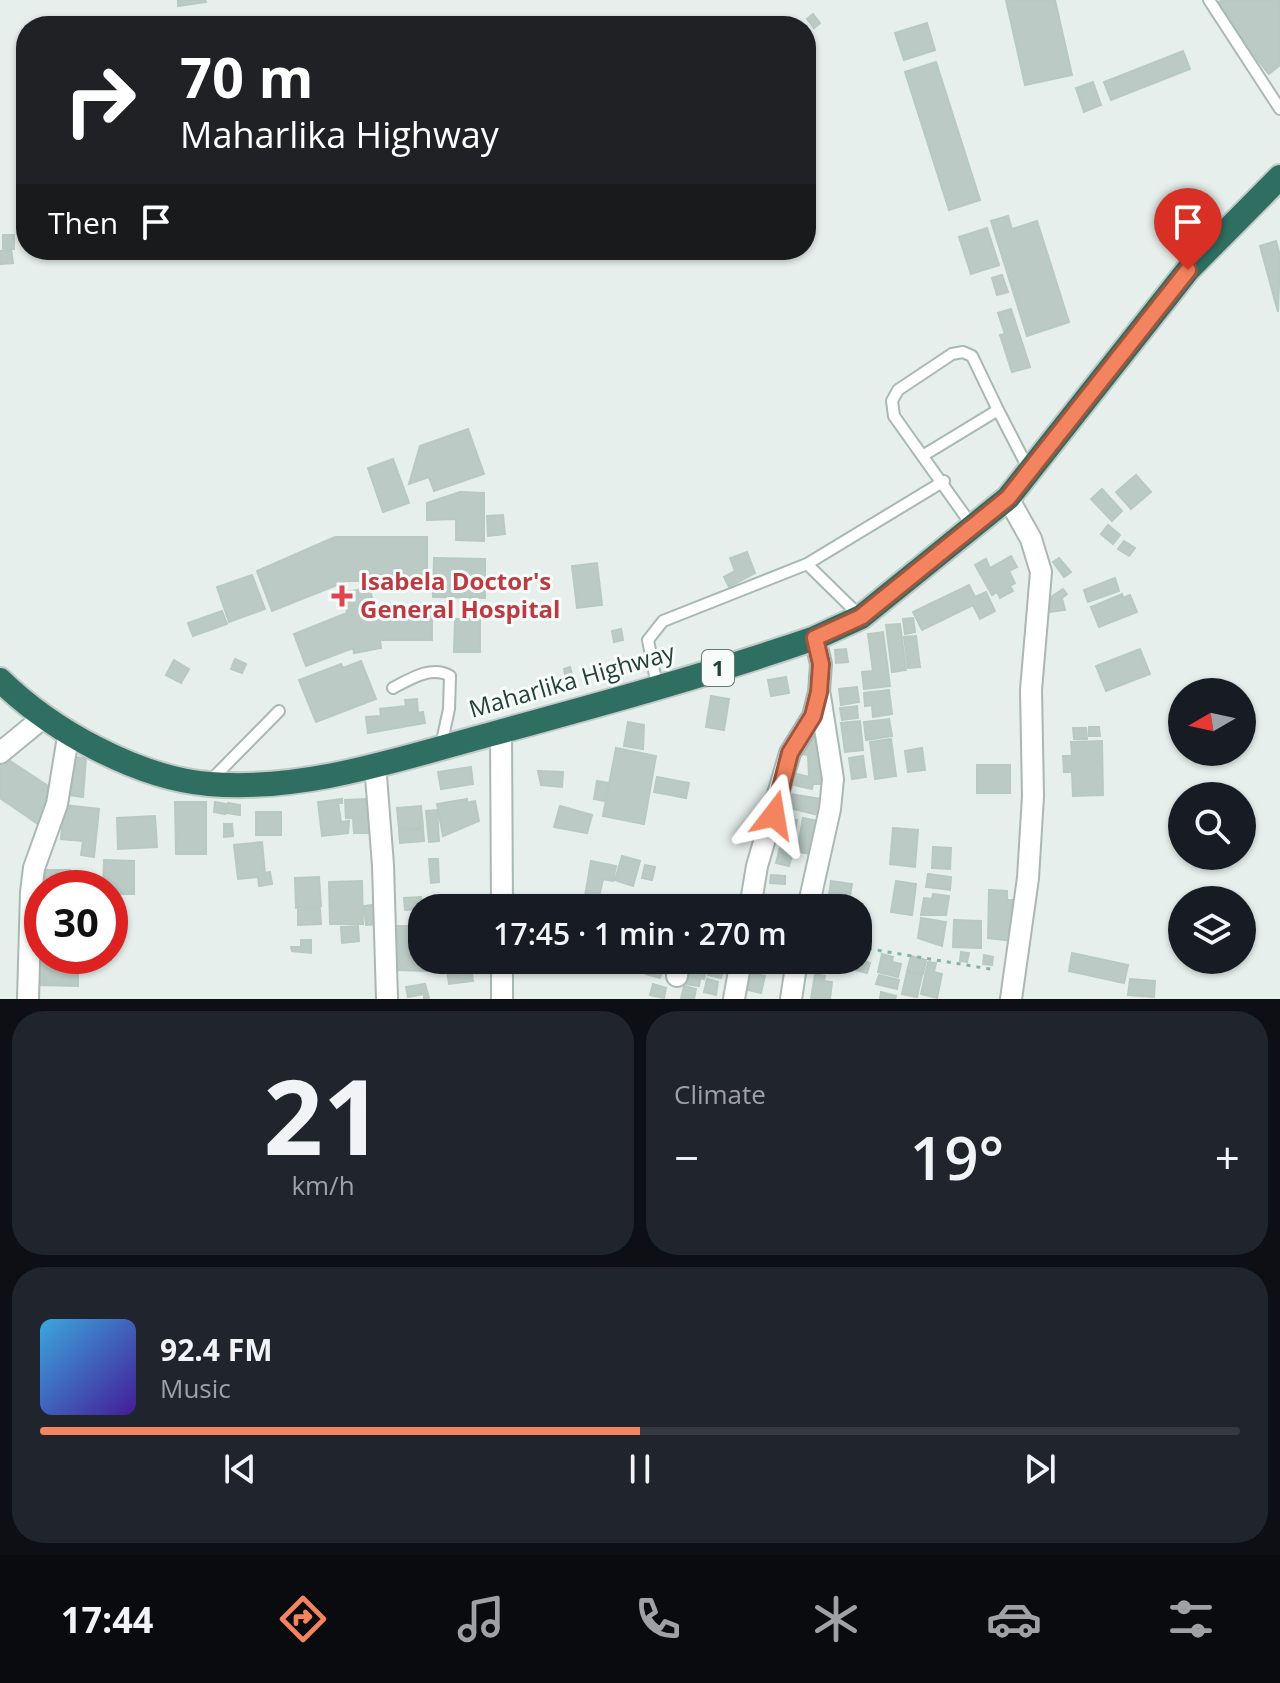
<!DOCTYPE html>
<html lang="en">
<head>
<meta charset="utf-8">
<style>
	body { margin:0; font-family:"Open Sans",sans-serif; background:#20242c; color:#f1f3f6; height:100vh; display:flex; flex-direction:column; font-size:30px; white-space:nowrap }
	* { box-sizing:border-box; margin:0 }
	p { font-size:26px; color:#9ea1a6 }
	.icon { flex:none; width:44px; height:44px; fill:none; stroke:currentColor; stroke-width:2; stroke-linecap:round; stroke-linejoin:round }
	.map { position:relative; height:999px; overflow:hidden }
	.side { display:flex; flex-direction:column; gap:12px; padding:12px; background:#0d0f14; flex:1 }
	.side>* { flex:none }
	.guide { position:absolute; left:16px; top:16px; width:800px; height:244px; border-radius:32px; box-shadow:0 2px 6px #0004; background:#202124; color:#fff; overflow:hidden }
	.needle { width:52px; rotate:261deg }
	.fabs { position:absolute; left:1168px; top:678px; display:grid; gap:16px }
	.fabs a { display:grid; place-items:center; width:88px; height:88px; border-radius:50%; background:#171b24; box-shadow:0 2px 6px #0004; font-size:40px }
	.speed { position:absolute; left:24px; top:870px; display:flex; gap:16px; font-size:40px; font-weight:700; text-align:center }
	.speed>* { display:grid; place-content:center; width:104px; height:104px; border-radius:50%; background:#171b24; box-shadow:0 2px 6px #0004; line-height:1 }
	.speed .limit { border:12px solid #d22; background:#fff; color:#111 }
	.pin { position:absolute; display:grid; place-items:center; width:68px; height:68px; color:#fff; margin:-82px -34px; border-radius:50% 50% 50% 0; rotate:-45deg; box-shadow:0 0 8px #0007 }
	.pin .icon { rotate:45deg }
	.me { position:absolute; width:88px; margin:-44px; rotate:14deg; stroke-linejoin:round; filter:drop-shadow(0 0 6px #0008) }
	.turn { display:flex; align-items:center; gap:28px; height:168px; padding:0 32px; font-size:36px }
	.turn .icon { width:104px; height:104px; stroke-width:2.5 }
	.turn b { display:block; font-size:56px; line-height:68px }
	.then { display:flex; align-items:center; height:76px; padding:0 32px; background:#0003; gap:16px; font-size:30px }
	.big { font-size:60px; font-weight:600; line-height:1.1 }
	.side .card { flex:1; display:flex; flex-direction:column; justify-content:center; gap:12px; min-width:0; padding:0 28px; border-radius:32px; background:#20242c }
	.side .dial { align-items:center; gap:0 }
	.dial b { font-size:104px; line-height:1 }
	.song { display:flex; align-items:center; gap:24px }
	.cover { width:96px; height:96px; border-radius:12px; background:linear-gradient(135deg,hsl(200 70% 55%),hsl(260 70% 35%)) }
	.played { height:8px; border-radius:4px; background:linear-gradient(90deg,#f4845f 50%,#363941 50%) }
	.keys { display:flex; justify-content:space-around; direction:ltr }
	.heat { display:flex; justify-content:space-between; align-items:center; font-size:44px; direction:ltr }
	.side .tiles { flex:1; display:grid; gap:12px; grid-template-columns:1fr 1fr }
	.card:last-child { grid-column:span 2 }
	.trip { position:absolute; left:408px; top:894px; width:464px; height:80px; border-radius:32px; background:#171b24; box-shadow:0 2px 6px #0004; font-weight:600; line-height:80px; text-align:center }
	.menu { display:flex; height:128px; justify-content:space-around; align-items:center; background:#090b0e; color:#9ea1a6 }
	.menu .icon { width:56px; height:56px }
	.menu .current { color:#f4845f }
	.menu b { font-size:36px; color:#f1f3f6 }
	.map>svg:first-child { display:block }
</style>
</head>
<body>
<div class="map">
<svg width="1280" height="999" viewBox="0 0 1280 999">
	<rect width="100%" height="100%" fill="#e6efeb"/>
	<path fill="#bbcac4" stroke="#b8c9c2" stroke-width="2" d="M178 0H205L206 2 178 6Z
		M1006 0H1055L1072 75 1025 85Z
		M1222 0H1280V65L1269 74 1226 21 1230 18 1218 3Z
		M813 14 820 23 814 28 807 19Z
		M927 23 935 50 904 60 895 33Z
		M1183 51 1190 69 1111 100 1104 82Z
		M936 62 980 200 949 210 905 72Z
		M1093 82 1101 105 1084 112 1076 88Z
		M1008 216 1012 229 1037 221 1069 322 1027 336 991 221Z
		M987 228 999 265 971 274 959 237Z
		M3 235H14V249L3 248Z
		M1276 241 1280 256 1278 312 1260 246Z
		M11 249 13 263 0 264V251Z
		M1002 275 1008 292 997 295 992 278Z
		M1011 309 1030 367 1012 372 1000 335 1005 334 998 313Z
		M468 429 484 474 434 491 429 477 409 484 420 446Z
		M393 459 409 503 383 512 368 468Z
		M1136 475 1151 492 1131 509 1116 492Z
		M1102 489 1122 511 1112 521 1091 499Z
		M460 492 484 493V541L456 540V519L427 520V503Z
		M503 515 505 534 488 536 487 516Z
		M1108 525 1120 535 1113 544 1101 534Z
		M335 537H427V581H347L272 611 257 571Z
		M1124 541 1135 548 1129 556 1118 549Z
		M747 552 755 573 729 587 724 577 735 571 730 558Z
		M1011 556 1017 567 1009 571 1015 583 1010 586 1013 591 1000 598 997 592 992 595 975 565 986 559 990 568Z
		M434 558 485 559V598L433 597Z
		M1059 558 1071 572 1064 577 1053 562Z
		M597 563 602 605 577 608 572 566Z
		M252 575 265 609 229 622 217 587Z
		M1115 578 1119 591 1088 602 1084 590Z
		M969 585 975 597 986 592 995 611 980 619 973 605 922 630 913 612Z
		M370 588 374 609 432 610V640H380L381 648 354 653 353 648 306 666 294 634 347 613 344 592Z
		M1063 589 1067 594 1062 598 1065 610 1050 612 1048 599Z
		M1122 594 1123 598 1130 595 1137 612 1099 627 1091 607Z
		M222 611 227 624 193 636 188 623Z
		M913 618 915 632 905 634 903 619Z
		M455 619H480V652H454Z
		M900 624 906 670 892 672 886 625Z
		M621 629 623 640 614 642 612 631Z
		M883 632 890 686 864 689 862 672 873 671 868 634Z
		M916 636 920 667 908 668 904 637Z
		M846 649 848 662 836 663 835 650Z
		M1140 649 1150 674 1106 691 1096 666Z
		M235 659 246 664 242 673 231 669Z
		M174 660 189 669 181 683 166 675Z
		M361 661 376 699 316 722 299 680 341 664 343 668Z
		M570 667 573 678 566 679 564 669Z
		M786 677 789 693 771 696 768 680Z
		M857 687 859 702 841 705 839 689Z
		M889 690 892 714 873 717 872 705 865 706 864 693Z
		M711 696 729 699 724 730 706 727Z
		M417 699 418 713 423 712 425 723 368 733 366 717 381 716 380 709 406 706 405 700Z
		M857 706 858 718 842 720 840 708Z
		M889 719 892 736 866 740 864 722Z
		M860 721 863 750 845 752 841 723Z
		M628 722 644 725 643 749 624 746Z
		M1089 727H1099L1100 736H1089Z
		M1073 728H1086L1087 739H1074Z
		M806 735 819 738 816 754H821V784H813L812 789 794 785 797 774 809 777 808 755 802 754Z
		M891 739 896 776 875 779 870 742Z
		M1102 741 1103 795 1073 796 1072 772H1064L1063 756H1072L1071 742Z
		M616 748 656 756 644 824 603 816Z
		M922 748 925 770 908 772 905 751Z
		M863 756 866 777 852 779 849 758Z
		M4 757 51 788 41 826 0 798V762Z
		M72 757 86 758 83 797 68 795Z
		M977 765H1010V793H977Z
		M471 767 473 784 441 789 438 772Z
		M538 771 563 772 562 787 541 785Z
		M657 777 689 783 686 798 654 792Z
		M597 781 609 783 605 801 594 799Z
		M790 794 822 799 818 815 786 807Z
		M342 799V803H338L341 822 349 821 348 833 322 836 318 802Z
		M365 799 366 810H371L372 833H354L353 818H346L345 800Z
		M467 799V803L475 801 479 821 443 836 437 804Z
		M175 802H206V854H176Z
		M215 802 226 804 225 814 214 812Z
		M228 803 240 805V815L227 813Z
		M64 805 99 809 94 857 81 855 83 841 61 839Z
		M421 806 423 827 399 829 397 808Z
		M560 806 592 815 587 833 554 827Z
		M437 810 439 841 429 842 426 811Z
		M256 812H281V835H256Z
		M155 816 157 847 118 849 117 818Z
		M787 818 797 820 795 830 785 828Z
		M803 818 818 821 811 854 797 852Z
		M224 824H232L233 836 224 837Z
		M893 828 918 830 915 867 890 864Z
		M423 829 424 841 400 843 399 831Z
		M783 836 796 840 789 866 776 863Z
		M262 842 265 873 270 872 272 884 259 886 258 877 238 879 234 845Z
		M933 847 951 848 950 869 932 868Z
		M622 856 640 861 633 886 615 880Z
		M429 859H438L439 882 431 883Z
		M104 860 134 861V894H110V888H103Z
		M591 861 616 866 613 881 603 879 599 897 604 898 602 908H583Z
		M645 865 655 867 652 880 642 878Z
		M39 870H70V888H42V956H78V986L37 985Z
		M928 874 951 877 950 890 926 887Z
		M771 875 785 876V884L770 883Z
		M319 877 321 906 296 908 295 878Z
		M362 881 363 924H330L329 882Z
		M831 881 852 884 848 908H827Z
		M896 881 916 884 912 915 891 912Z
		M989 890 1007 891V900H1014L1013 941 988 938Z
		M933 894 949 896 946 915H921L924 898 932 899Z
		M421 897V909L405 910 404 898Z
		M453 898 454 908H430V899Z
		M790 899 800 902 799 908H783Z
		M378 904 380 924 366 925 364 906Z
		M320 908 321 924 298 925V910Z
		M921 918 946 922 942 946 918 938Z
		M954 920 981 921V948L953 947Z
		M358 926 359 941 342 943 341 927Z
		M394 926H422V960H427V971L394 970Z
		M110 933 117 935 111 960 96 956H110Z
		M301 940H311V953L292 951 291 947H301Z
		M961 952 969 953 967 962 960 961Z
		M1072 953 1128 965 1124 983 1069 971Z
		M882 954 893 957 892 962 901 964 898 977 878 972Z
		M984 955 993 957 992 965 983 964Z
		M911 956 926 960 923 974 907 971Z
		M650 960H665L660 978 646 974Z
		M701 960H708L704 979 687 975 689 963 700 965Z
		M712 960 725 962 721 978 708 975Z
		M858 960 870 963 867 973 856 970Z
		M470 961 473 981 449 984 446 964Z
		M928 962 936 963 934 972 942 974 937 998 921 994Z
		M748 972 765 976 761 993 744 989Z
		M907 972 922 975 917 997 902 994Z
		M815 974 825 976 824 981 832 982 830 999H811Z
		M879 975 899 980 897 989 876 984Z
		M686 977 700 980 699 986 685 984Z
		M707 979 718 982 716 995 704 992Z
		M1130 979 1155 981 1154 997 1128 995Z
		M425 984 429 998 424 999V994L408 997 406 987Z
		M653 984 666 988 664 998 650 995Z
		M684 986 696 989 694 999H681Z
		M881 992 896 996 895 999H880Z"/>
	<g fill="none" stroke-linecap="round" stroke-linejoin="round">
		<defs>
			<path id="lane" d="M1209 0 1280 109
				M998 410 1028 468
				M924 455 998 410 972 356 963 352 952 354 898 390 892 401 894 416 973 527
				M807 564 860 616
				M657 686 648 640 663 621 807 564 944 481
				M393 688C410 679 432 665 450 676L449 709 441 746
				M211 780 279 711"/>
			<path id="street" d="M1008 498 1031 539 1041 572 1031 690 1033 796 1028 878 1011 999
				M501 731 502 908
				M0 753 45 716
				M375 764 383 865 387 999
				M750 908 757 866 790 753 813 716 819 692 821 664 815 638
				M808 908 830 809 833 779 820 696
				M502 960V999
				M677 976 679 960
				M28 999 31 892 34 868 57 804 69 731
				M734 999 741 960
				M791 999 797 960"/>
			<path id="highway" d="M0 680C51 730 137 778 209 784 304 792 398 759 488 735 598 705 708 675 815 638L861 617 1008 498 1188 270 1280 177"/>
		</defs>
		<use href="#lane" stroke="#a8b8b2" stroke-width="14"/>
		<use href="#street" stroke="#a8b8b2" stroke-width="24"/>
		<use href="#highway" stroke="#c2cac8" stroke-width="28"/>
		<path stroke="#86b3a5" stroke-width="3" stroke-dasharray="4 6" stroke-linecap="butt" d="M858 947 996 970"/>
		<use href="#lane" stroke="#fff" stroke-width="10"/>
		<use href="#street" stroke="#fff" stroke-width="20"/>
		<use href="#highway" stroke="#2f6f62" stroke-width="24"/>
	</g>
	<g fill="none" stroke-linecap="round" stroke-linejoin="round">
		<defs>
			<path id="route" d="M774 815 790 753 813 716 819 692 821 664 815 638 861 617 1008 498 1188 270"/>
		</defs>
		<use href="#route" stroke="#9f563e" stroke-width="20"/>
		<use href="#route" stroke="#f4845f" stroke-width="14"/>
	</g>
	<path fill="#e0444e" stroke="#f7fbf9" stroke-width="3" d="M338 584h8v8h8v8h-8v8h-8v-8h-8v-8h8z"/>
	<g text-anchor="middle" stroke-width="6" stroke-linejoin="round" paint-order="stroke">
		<rect fill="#f7fbf9" stroke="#637a73" stroke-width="2" x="702" y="650" width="32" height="36" rx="6"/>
		<g font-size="22" font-weight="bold" fill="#24423a">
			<text x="718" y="676">1</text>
		</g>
		<g font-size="24" font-weight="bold" fill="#be3a42" stroke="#f7fbf9" text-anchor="start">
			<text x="360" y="590">Isabela Doctor's<tspan x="360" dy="28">General Hospital</tspan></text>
		</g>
		<g font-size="24" fill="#24423a" stroke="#f7fbf9">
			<text transform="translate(572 681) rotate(-16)" y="8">Maharlika Highway</text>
		</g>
	</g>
</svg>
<div class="fabs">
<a><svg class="needle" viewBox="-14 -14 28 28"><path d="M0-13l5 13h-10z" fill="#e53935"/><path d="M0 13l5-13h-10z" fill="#9ea1a6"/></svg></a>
<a><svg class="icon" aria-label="search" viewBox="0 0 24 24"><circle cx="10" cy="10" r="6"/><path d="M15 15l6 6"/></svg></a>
<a><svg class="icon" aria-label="layers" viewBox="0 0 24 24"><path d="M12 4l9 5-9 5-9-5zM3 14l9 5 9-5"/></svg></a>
</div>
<div class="speed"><div class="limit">30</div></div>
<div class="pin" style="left:1188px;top:270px;background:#d93025"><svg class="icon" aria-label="arrive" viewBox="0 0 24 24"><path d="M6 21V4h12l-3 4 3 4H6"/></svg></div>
<svg class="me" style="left:774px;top:815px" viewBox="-20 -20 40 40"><path d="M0-17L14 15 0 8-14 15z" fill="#f4845f" stroke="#fff" stroke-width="4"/></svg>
<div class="trip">17:45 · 1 min · 270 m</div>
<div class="guide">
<div class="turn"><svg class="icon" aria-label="right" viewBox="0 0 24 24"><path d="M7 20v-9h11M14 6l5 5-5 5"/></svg><div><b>70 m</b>Maharlika Highway</div></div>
<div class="then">Then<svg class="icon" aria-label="arrive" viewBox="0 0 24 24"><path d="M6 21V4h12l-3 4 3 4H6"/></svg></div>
</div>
</div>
<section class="side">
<div class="tiles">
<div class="card dial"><b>21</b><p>km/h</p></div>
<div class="card"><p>Climate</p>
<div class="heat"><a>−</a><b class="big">19°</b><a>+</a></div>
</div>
<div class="card">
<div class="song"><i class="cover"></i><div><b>92.4 FM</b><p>Music</p></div></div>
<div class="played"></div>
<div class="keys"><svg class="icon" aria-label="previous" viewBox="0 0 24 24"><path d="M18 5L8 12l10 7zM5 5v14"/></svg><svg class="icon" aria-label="pause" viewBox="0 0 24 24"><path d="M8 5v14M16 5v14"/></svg><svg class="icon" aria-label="next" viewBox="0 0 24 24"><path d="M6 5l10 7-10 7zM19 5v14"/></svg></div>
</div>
</div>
</section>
<nav class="menu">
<b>17:44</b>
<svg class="icon current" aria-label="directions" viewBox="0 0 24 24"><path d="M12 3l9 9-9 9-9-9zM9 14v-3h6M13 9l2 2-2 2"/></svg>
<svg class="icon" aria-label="music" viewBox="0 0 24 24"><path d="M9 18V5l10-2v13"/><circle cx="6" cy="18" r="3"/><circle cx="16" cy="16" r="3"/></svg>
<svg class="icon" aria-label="phone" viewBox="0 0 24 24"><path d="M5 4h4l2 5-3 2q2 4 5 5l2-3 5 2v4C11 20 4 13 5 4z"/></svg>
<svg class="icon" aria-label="climate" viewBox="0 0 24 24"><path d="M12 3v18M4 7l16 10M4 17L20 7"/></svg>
<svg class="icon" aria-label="car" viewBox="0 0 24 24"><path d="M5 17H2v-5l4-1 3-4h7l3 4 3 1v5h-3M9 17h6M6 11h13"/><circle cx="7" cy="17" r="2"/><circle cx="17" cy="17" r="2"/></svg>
<svg class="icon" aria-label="filters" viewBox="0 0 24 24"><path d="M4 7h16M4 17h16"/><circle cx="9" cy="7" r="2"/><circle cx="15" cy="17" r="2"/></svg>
</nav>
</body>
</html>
